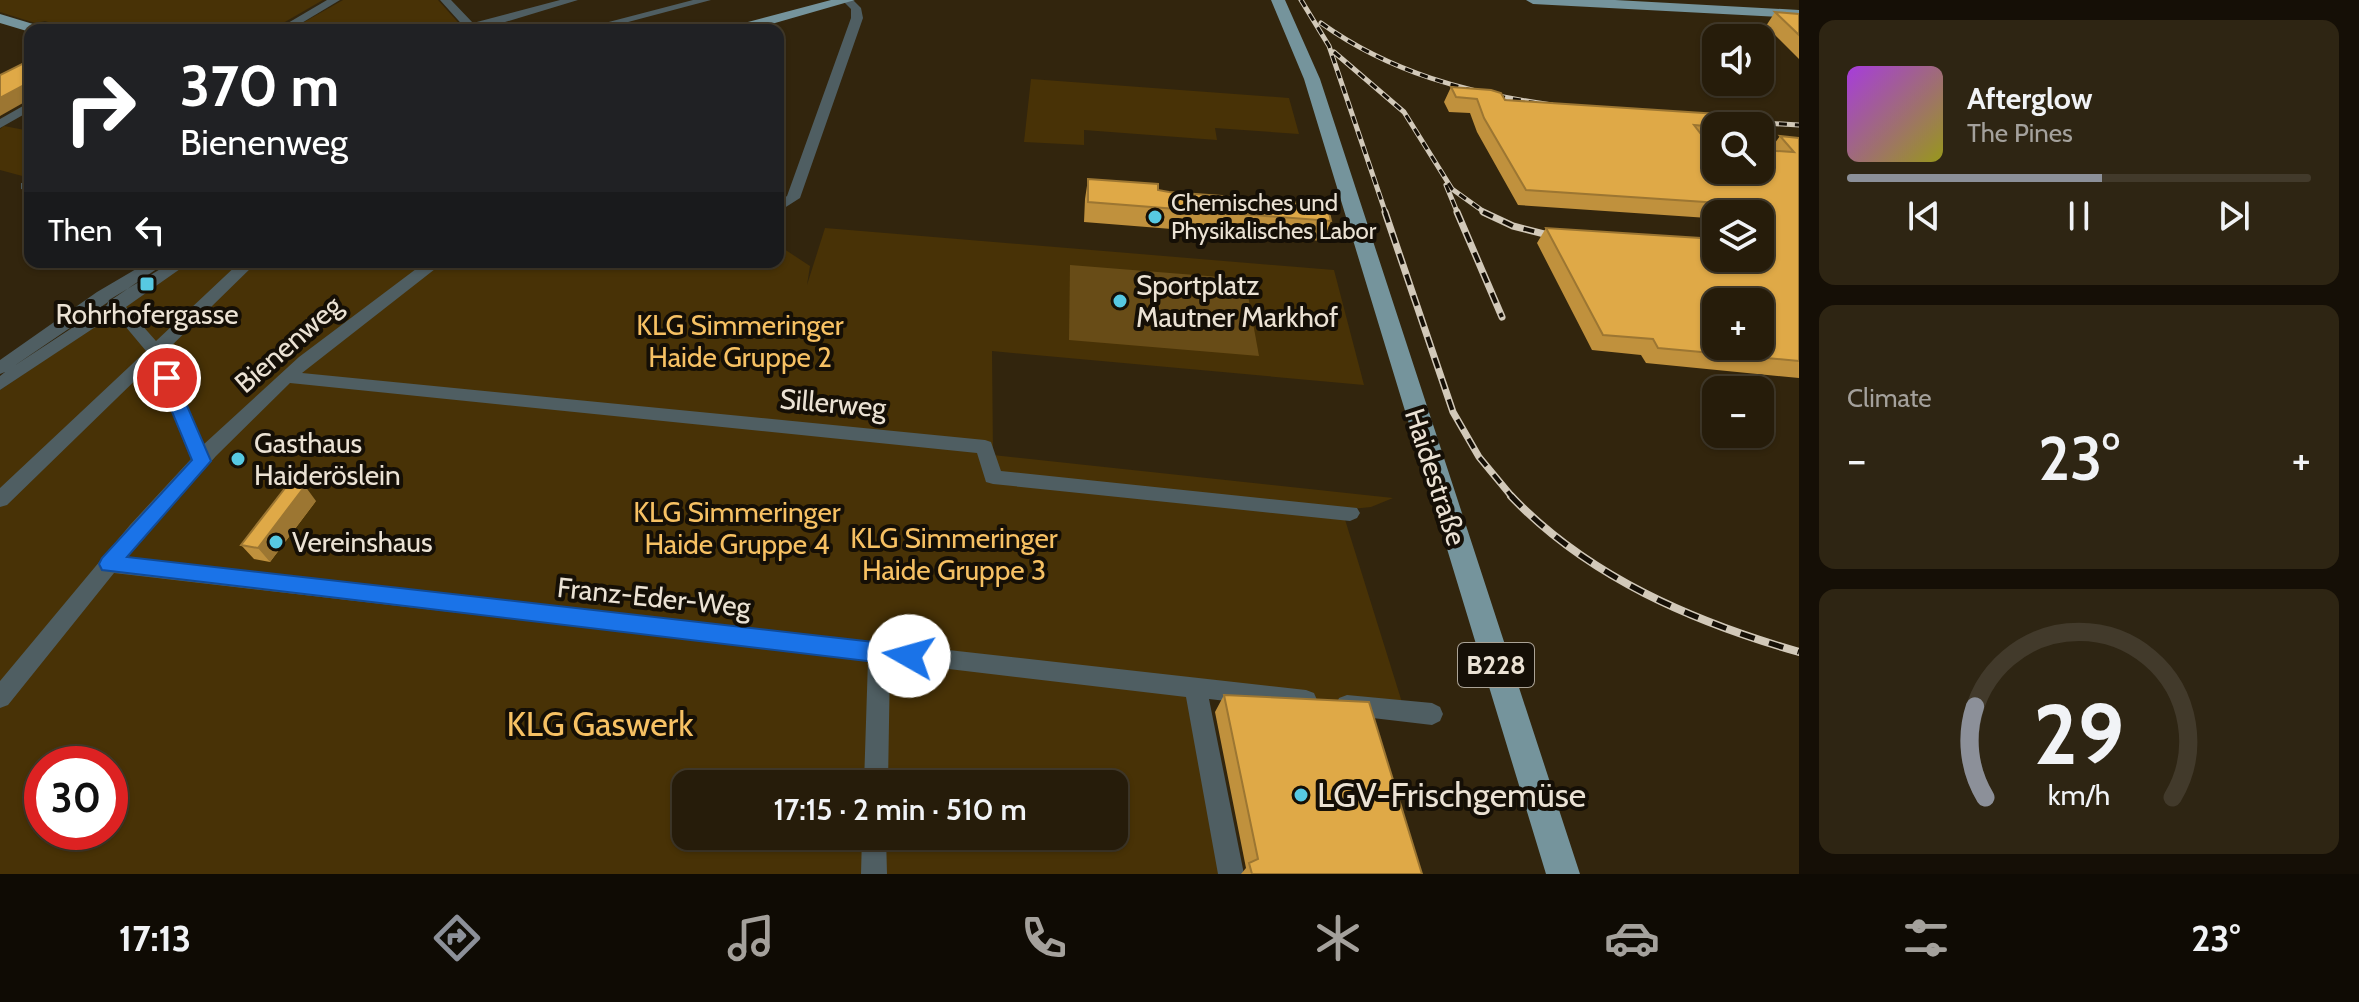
<!DOCTYPE html>
<html lang="en">
<head>
<meta charset="utf-8">
<style>
	body { margin:0; font-family:Cabin,sans-serif; background:#2e2513; color:#f1f3f6; height:100vh; display:flex; flex-direction:column; font-size:30px; white-space:nowrap }
	* { box-sizing:border-box; margin:0 }
	p { font-size:26px; color:#a4a19c }
	.icon { flex:none; width:44px; height:44px; fill:none; stroke:currentColor; stroke-width:2; stroke-linecap:round; stroke-linejoin:round }
	.map { position:relative; flex:1; overflow:hidden }
	.sheet { display:flex; flex-direction:column; gap:20px; padding:20px; background:#150f06; width:560px }
	.sheet>* { flex:none }
	.top-card { position:absolute; left:24px; top:24px; width:760px; height:244px; border-radius:16px; box-shadow:0 2px 6px #0004,0 0 0 2px #423a2b; background:#202124; color:#fff; overflow:hidden }
	.tools { position:absolute; left:1702px; top:24px; display:grid; gap:16px }
	.tools a { display:grid; place-items:center; width:72px; height:72px; border-radius:16px; background:#261c0a; box-shadow:0 2px 6px #0004,0 0 0 2px #423a2b; font-size:40px }
	.speed { position:absolute; left:24px; top:746px; display:flex; gap:16px; font-size:40px; font-weight:700; text-align:center }
	.speed>* { display:grid; place-content:center; width:104px; height:104px; border-radius:50%; background:#261c0a; box-shadow:0 2px 6px #0004,0 0 0 2px #423a2b; line-height:1 }
	.speed .limit { border:12px solid #d22; background:#fff; color:#111 }
	.pin { position:absolute; display:grid; place-items:center; width:68px; height:68px; color:#fff; margin:-34px; border:4px solid #fff; border-radius:50%; box-shadow:0 2px 8px #0007 }
	.me { position:absolute; width:88px; margin:-44px; rotate:277deg; stroke-linejoin:round; filter:drop-shadow(0 0 6px #0008) }
	.turn { display:flex; align-items:center; gap:28px; height:168px; padding:0 24px; font-size:36px }
	.turn .icon { width:104px; height:104px; stroke-width:2.5 }
	.turn b { display:block; font-size:56px; line-height:68px }
	.then { display:flex; align-items:center; height:76px; padding:0 24px; background:#0003; gap:16px; font-size:30px }
	.big { font-size:60px; font-weight:600; line-height:1.1 }
	.sheet .tile { flex:1; display:flex; flex-direction:column; justify-content:center; gap:12px; min-width:0; padding:0 28px; border-radius:16px; background:#2e2513 }
	.sheet .dial { align-items:center; gap:0 }
	.dial svg { height:208px; overflow:visible; fill:none; stroke:#423a2b; stroke-width:7; stroke-linecap:round; text-anchor:middle }
	.dial text { fill:#f1f3f6; stroke:none }
	.song { display:flex; align-items:center; gap:24px }
	.cover { width:96px; height:96px; border-radius:12px; background:linear-gradient(135deg,hsl(280 70% 55%),hsl(60 70% 35%)) }
	.played { height:8px; border-radius:4px; background:linear-gradient(90deg,#8c9099 55%,#423a2b 55%) }
	.keys { display:flex; justify-content:space-around; direction:ltr }
	.heat { display:flex; justify-content:space-between; align-items:center; font-size:44px; direction:ltr }
	.trip { position:absolute; left:672px; top:770px; width:456px; height:80px; border-radius:16px; background:#261c0a; box-shadow:0 2px 6px #0004,0 0 0 2px #423a2b; font-weight:600; line-height:80px; text-align:center }
	.dock { display:flex; height:128px; justify-content:space-around; align-items:center; background:#0f0b04; color:#a4a19c }
	.dock .icon { width:56px; height:56px }
	.dock .active { color:#8c9099 }
	.dock b { font-size:36px; color:#f1f3f6 }
	main { display:flex; flex:1; min-height:0 }
	.map>svg:first-child { display:block }
</style>
</head>
<body>
<main>
<div class="map">
<svg width="1799" height="874" viewBox="0 0 1799 874">
	<rect width="100%" height="100%" fill="#32250d"/>
	<path fill="#483206" fill-rule="evenodd" d="M0 0H323L271 30H64V27L45 21 35 23 0 12Z
		M343 0H438L464 29 290 30Z
		M1031 79 1289 98 1299 134 1215 128 1217 140 1084 130V145L1024 142Z
		M4 126 30 131V174L26 177 0 170V129Z
		M825 228 1334 270 1364 385 992 351 993 455 1393 498 1371 507 1342 510 1405 712 1197 688 1231 874H0V390L189 262H778V245L810 266 807 285ZM42 764H110V832H42ZM686 784H1114V836H686Z"/>
	<path fill="#684c17" d="M1070 265 1245 279 1259 356 1069 340Z"/>
	<g fill="none" stroke-linecap="round" stroke-linejoin="round">
		<path fill="#4f5e62" fill-rule="evenodd" d="M327 0H340L290 30H276Z
			M440 0H451L473 23 560 0H578L479 30H467Z
			M693 0H711L598 30H578Z
			M842 0H853L861 8 863 18 800 198 778 212V202L787 196 851 18V9Z
			M30 102V111L0 128V119Z
			M21 183H30V191L21 189Z
			M148 262H167L14 366 107 305 109 300 172 262H190L126 307 156 341 240 262H257L164 353 203 445 299 357 416 269 396 265 393 262H444L302 373 985 440 991 442 1001 471 1357 508 1360 513 1357 518 1350 521 993 484 986 482 977 453 290 383 216 456 126 558 1306 690 1314 693 1317 700 1314 707 1306 710 1209 699 1244 874H1218L1186 697 890 662 888 784H864L868 660 114 573 8 705 0 708V681L130 525 191 459 152 364 7 505 0 507V488L146 351 115 314 0 390V376L5 372 0 374V360L97 292Z
			M1347 695 1432 703 1440 707 1443 714 1440 721 1432 725 1347 715 1339 712 1336 705 1339 698Z
			M862 836H886L887 874H861Z"/>
		<path fill="#75949c" fill-rule="evenodd" d="M831 0H855L751 30H727L729 27Z
			M1271 0H1285L1320 79 1580 874H1546L1304 79Z
			M1526 0H1615L1799 10V18L1533 4Z
			M0 14 43 27 45 30 30 32 0 23Z"/>
		<defs>
			<path id="rail-far2" d="M1301 0 1329 46 1386 214
				M1321 23C1391 73 1468 93 1552 105
				M1334 52 1404 112 1452 189 1487 214
				M1731 121 1799 125
				M1446 185 1458 214"/>
			<path id="rail-far1" d="M1385 212 1453 412 1479 457 1513 498
				M1457 212 1502 317
				M1483 212 1513 226 1564 239"/>
			<path id="rail" d="M1511 496C1588 577 1694 622 1799 652"/>
		</defs>
		<use href="#rail-far2" stroke="#d2c9b9" stroke-width="5"/>
		<use href="#rail-far1" stroke="#d2c9b9" stroke-width="7"/>
		<use href="#rail" stroke="#d2c9b9" stroke-width="8"/>
		<use href="#rail-far2" stroke="#150f06" stroke-width="3" stroke-dasharray="8" stroke-linecap="butt"/>
		<use href="#rail-far1" stroke="#150f06" stroke-width="4" stroke-dasharray="11" stroke-linecap="butt"/>
		<use href="#rail" stroke="#150f06" stroke-width="5" stroke-dasharray="15" stroke-linecap="butt"/>
	</g>
	<path fill="#c0913d" d="M1775 12 1799 14V59L1766 26Z
		M1451 87 1505 100 1716 126V142H1707L1711 147 1769 151 1780 136 1799 138V378L1646 363 1641 355 1592 350 1537 243 1546 228 1760 258V214H1716V229L1708 218 1518 205 1477 132 1470 113 1449 112 1444 102Z
		M1088 179 1158 190 1331 221 1323 241 1084 222 1085 199Z
		M316 501 270 562 254 559 241 545Z
		M1224 695 1422 874H1241L1246 868 1215 712Z"/>
	<path fill="#9c7632" d="M30 82V99L0 116V98Z
		M305 486 316 501 270 562 258 548Z"/>
	<path fill="#dfa947" stroke="#9c7632" stroke-width="2" fill-rule="evenodd" d="M1775 12 1799 14V35Z
		M30 60V82L0 98V75Z
		M1451 87 1491 90 1501 93 1505 100 1749 116 1757 126 1716 127 1694 125 1711 147 1716 148V170H1760V150L1794 152 1780 136 1799 138V361L1658 348 1653 339 1603 335 1546 228 1716 239V258H1760V214H1727L1720 203 1526 190 1484 118 1477 99 1456 97ZM1716 302H1760V346H1716Z
		M1088 179 1158 184V190L1169 192 1327 204 1331 221 1088 202Z
		M289 483 305 486 258 548 241 545Z
		M1224 695 1369 702 1422 874H1252L1249 863 1258 859Z"/>
	<path fill="#1a73e8" stroke="#114b97" stroke-width="2" d="M167 372 175 378 211 461 127 557 909 646 917 649 920 656 917 663 909 666 102 570 99 564 102 558 192 460 158 378Z"/>
	<g fill="#57c9e2" stroke="#150f06" stroke-width="3">
		<circle cx="1155" cy="217" r="8"/>
		<rect x="139" y="276" width="16" height="16" rx="4"/>
		<circle cx="1120" cy="301" r="8"/>
		<circle cx="238" cy="459" r="8"/>
		<circle cx="276" cy="542" r="8"/>
		<circle cx="1301" cy="795" r="8"/>
	</g>
	<g text-anchor="middle" stroke-width="8" stroke-linejoin="round" paint-order="stroke">
		<g font-size="24" fill="#ebe2d4" stroke="#150f06" text-anchor="start">
			<text x="1171" y="211">Chemisches und<tspan x="1171" dy="28">Physikalisches Labor</tspan></text>
		</g>
		<rect fill="#150f06" stroke="#aba396" stroke-width="2" x="1458" y="643" width="76" height="44" rx="6"/>
		<g font-size="26" font-weight="bold" fill="#ebe2d4">
			<text x="1496" y="674">B228</text>
		</g>
		<g font-size="28" fill="#ebe2d4" stroke="#150f06" text-anchor="start">
			<text x="1136" y="295">Sportplatz<tspan x="1136" dy="32">Mautner Markhof</tspan></text>
			<text x="147" y="324" text-anchor="middle">Rohrhofergasse</text>
			<text x="254" y="453">Gasthaus<tspan x="254" dy="32">Haideröslein</tspan></text>
			<text x="292" y="552">Vereinshaus</text>
		</g>
		<g font-size="28" fill="#f7c163" stroke="#150f06">
			<text x="740" y="335">KLG Simmeringer<tspan x="740" dy="32">Haide Gruppe 2</tspan></text>
			<text x="737" y="522">KLG Simmeringer<tspan x="737" dy="32">Haide Gruppe 4</tspan></text>
			<text x="954" y="548">KLG Simmeringer<tspan x="954" dy="32">Haide Gruppe 3</tspan></text>
		</g>
		<g font-size="28" fill="#ebe2d4" stroke="#150f06">
			<text transform="translate(288 344) rotate(-41)" y="10">Bienenweg</text>
			<text transform="translate(833 403) rotate(5)" y="10">Sillerweg</text>
			<text transform="translate(1436 477) rotate(72)" y="10">Haidestraße</text>
			<text transform="translate(654 597) rotate(6)" y="10">Franz-Eder-Weg</text>
		</g>
		<g font-size="34" fill="#f7c163" stroke="#150f06">
			<text x="600" y="736">KLG Gaswerk</text>
		</g>
		<g font-size="34" fill="#ebe2d4" stroke="#150f06" text-anchor="start">
			<text x="1317" y="807">LGV-Frischgemüse</text>
		</g>
	</g>
</svg>
<div class="tools">
<a><svg class="icon" aria-label="sound" viewBox="0 0 24 24"><path d="M4 9h4l5-4v14l-5-4H4zM17 9q2 3 0 6"/></svg></a>
<a><svg class="icon" aria-label="search" viewBox="0 0 24 24"><circle cx="10" cy="10" r="6"/><path d="M15 15l6 6"/></svg></a>
<a><svg class="icon" aria-label="layers" viewBox="0 0 24 24"><path d="M12 4l9 5-9 5-9-5zM3 14l9 5 9-5"/></svg></a>
<a>+</a>
<a>−</a>
</div>
<div class="speed"><div class="limit">30</div></div>
<div class="pin" style="left:167px;top:378px;background:#d93025"><svg class="icon" aria-label="arrive" viewBox="0 0 24 24"><path d="M6 21V4h12l-3 4 3 4H6"/></svg></div>
<svg class="me" style="left:909px;top:656px" viewBox="-20 -20 40 40"><circle r="19" fill="#fff"/><path d="M0-13L10 11 0 6-10 11z" fill="#1a73e8"/></svg>
<div class="trip">17:15 · 2 min · 510 m</div>
<div class="top-card">
<div class="turn"><svg class="icon" aria-label="right" viewBox="0 0 24 24"><path d="M7 20v-9h11M14 6l5 5-5 5"/></svg><div><b>370 m</b>Bienenweg</div></div>
<div class="then">Then<svg class="icon" aria-label="left" viewBox="0 0 24 24"><path d="M17 20v-9H6M10 6l-5 5 5 5"/></svg></div>
</div>
</div>
<section class="sheet">
<div class="tile">
<div class="song"><i class="cover"></i><div><b>Afterglow</b><p>The Pines</p></div></div>
<div class="played"></div>
<div class="keys"><svg class="icon" aria-label="previous" viewBox="0 0 24 24"><path d="M18 5L8 12l10 7zM5 5v14"/></svg><svg class="icon" aria-label="pause" viewBox="0 0 24 24"><path d="M8 5v14M16 5v14"/></svg><svg class="icon" aria-label="next" viewBox="0 0 24 24"><path d="M6 5l10 7-10 7zM19 5v14"/></svg></div>
</div>
<div class="tile"><p>Climate</p>
<div class="heat"><a>−</a><b class="big">23°</b><a>+</a></div>
</div>
<div class="tile dial"><svg viewBox="0 0 100 80">
<path d="M14 69A42 42 0 1 1 86 69"/>
<path d="M14 69A42 42 0 0 1 10 34" stroke="#8c9099"/>
<text x="50" y="56" font-size="32" font-weight="700">29</text>
<text x="50" y="72" font-size="11">km/h</text>
</svg></div>
</section>
</main>
<nav class="dock">
<b>17:13</b>
<svg class="icon active" aria-label="directions" viewBox="0 0 24 24"><path d="M12 3l9 9-9 9-9-9zM9 14v-3h6M13 9l2 2-2 2"/></svg>
<svg class="icon" aria-label="music" viewBox="0 0 24 24"><path d="M9 18V5l10-2v13"/><circle cx="6" cy="18" r="3"/><circle cx="16" cy="16" r="3"/></svg>
<svg class="icon" aria-label="phone" viewBox="0 0 24 24"><path d="M5 4h4l2 5-3 2q2 4 5 5l2-3 5 2v4C11 20 4 13 5 4z"/></svg>
<svg class="icon" aria-label="climate" viewBox="0 0 24 24"><path d="M12 3v18M4 7l16 10M4 17L20 7"/></svg>
<svg class="icon" aria-label="car" viewBox="0 0 24 24"><path d="M5 17H2v-5l4-1 3-4h7l3 4 3 1v5h-3M9 17h6M6 11h13"/><circle cx="7" cy="17" r="2"/><circle cx="17" cy="17" r="2"/></svg>
<svg class="icon" aria-label="filters" viewBox="0 0 24 24"><path d="M4 7h16M4 17h16"/><circle cx="9" cy="7" r="2"/><circle cx="15" cy="17" r="2"/></svg>
<b>23°</b>
</nav>
</body>
</html>
